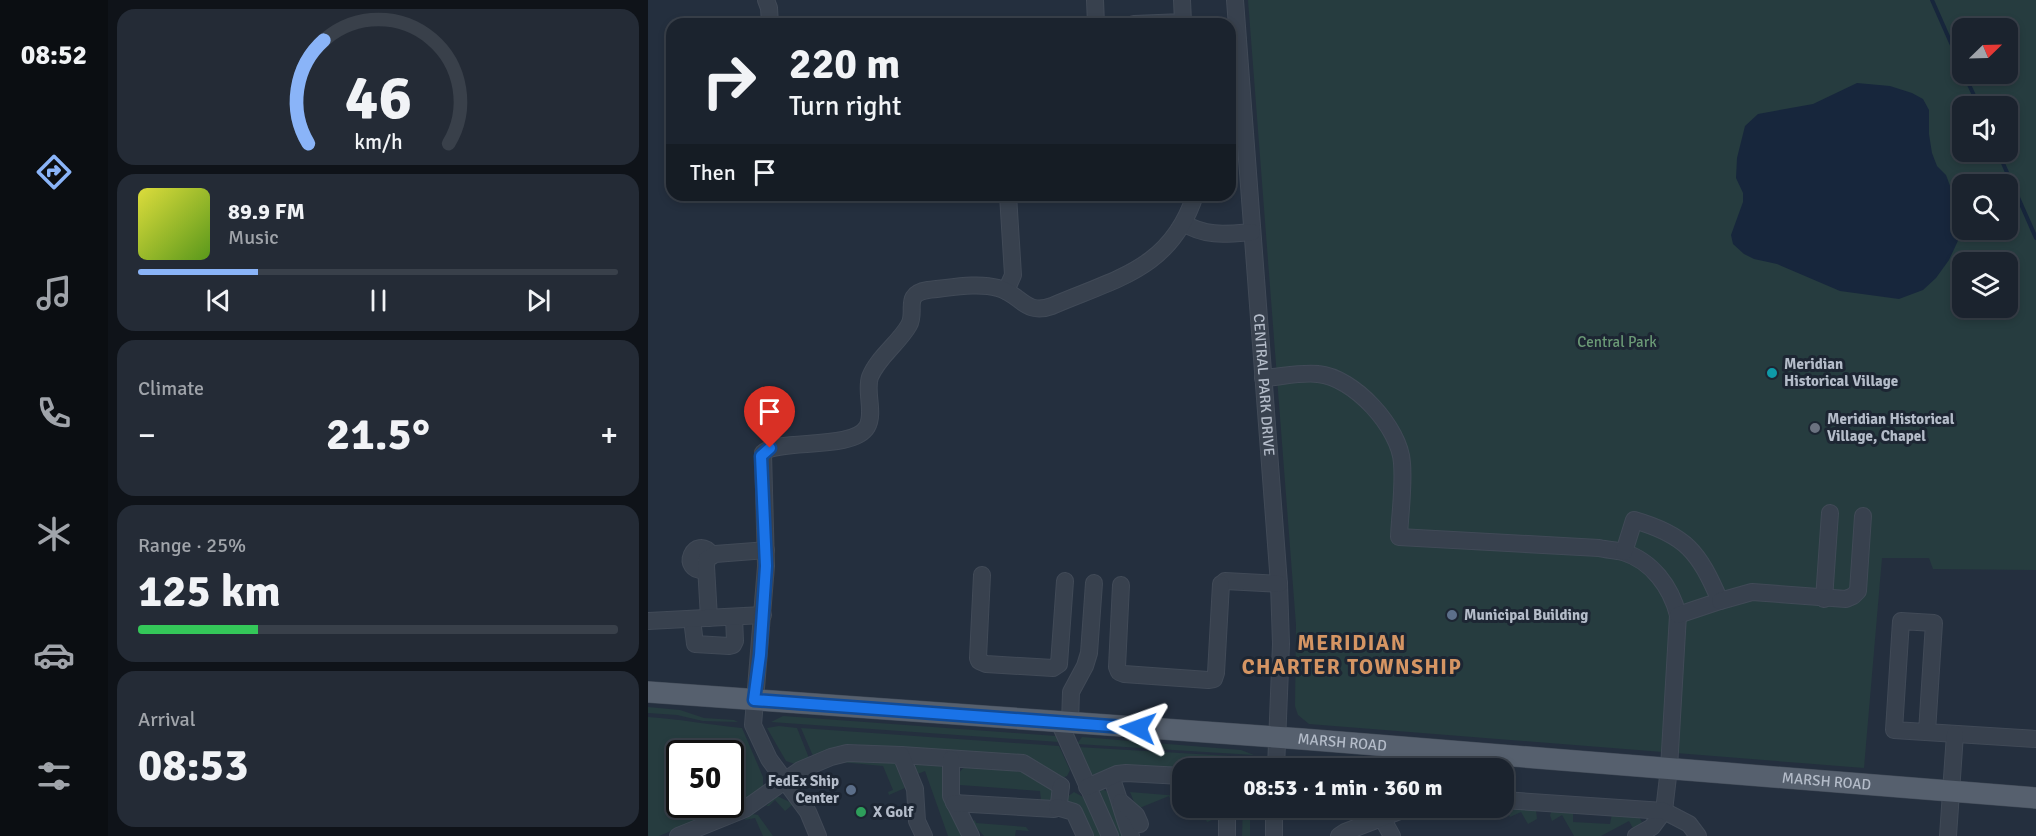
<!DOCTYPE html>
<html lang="en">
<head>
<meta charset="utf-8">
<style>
	body { margin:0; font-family:Signika,sans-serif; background:#242b36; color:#f1f3f6; height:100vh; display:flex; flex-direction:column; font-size:22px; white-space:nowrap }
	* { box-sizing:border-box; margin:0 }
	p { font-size:20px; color:#a0a4aa }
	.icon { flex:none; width:33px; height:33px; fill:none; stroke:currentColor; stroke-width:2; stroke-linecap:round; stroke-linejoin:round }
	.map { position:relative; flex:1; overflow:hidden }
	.sheet { display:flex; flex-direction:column; gap:9px; padding:9px; background:#0f1319; width:540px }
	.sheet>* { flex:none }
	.top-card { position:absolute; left:18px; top:18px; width:570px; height:183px; border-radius:18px; box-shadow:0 3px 9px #0003,0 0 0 2px #39404a; background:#1b232e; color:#f1f3f6; overflow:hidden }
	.needle { width:39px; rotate:67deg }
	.fabs { position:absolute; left:1304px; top:18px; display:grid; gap:12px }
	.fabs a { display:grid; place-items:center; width:66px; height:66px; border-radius:12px; background:#1b232e; box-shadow:0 3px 9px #0003,0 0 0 2px #39404a; font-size:30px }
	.speed { position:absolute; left:18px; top:740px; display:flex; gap:12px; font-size:30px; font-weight:700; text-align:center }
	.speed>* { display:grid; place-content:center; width:78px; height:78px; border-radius:50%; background:#1b232e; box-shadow:0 3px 9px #0003,0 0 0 2px #39404a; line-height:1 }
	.speed .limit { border:3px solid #111; border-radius:9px; background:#fff; color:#111 }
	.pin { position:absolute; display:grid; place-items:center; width:51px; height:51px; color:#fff; margin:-62px -26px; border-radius:50% 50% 50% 0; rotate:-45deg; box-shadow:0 0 6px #0007 }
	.pin .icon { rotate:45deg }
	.me { position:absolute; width:66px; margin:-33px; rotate:274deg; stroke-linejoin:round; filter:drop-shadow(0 0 4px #0008) }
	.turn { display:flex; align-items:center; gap:21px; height:126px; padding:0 24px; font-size:27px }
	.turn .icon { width:78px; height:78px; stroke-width:2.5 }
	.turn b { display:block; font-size:42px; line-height:51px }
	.then { display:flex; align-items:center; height:57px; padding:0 24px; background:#0003; gap:12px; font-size:22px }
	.big { font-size:45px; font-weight:800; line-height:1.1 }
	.sheet .tile { flex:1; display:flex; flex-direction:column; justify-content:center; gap:9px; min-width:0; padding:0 21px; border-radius:18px; background:#242b36 }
	.sheet .dial { align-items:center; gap:0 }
	.dial svg { height:156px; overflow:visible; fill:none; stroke:#39404a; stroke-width:7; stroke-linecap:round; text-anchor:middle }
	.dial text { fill:#f1f3f6; stroke:none }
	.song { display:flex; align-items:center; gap:18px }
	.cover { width:72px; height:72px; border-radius:9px; background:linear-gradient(135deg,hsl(60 70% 55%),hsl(90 70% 35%)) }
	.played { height:6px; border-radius:3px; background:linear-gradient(90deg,#8ab4f8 25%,#39404a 25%) }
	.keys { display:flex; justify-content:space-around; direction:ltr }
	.heat { display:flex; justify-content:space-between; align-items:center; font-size:33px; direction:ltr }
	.charge { height:9px; border-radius:4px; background:linear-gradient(90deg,#34c759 25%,#39404a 0) }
	.trip { position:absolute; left:524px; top:758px; width:342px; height:60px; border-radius:18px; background:#1b232e; box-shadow:0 3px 9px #0003,0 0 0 2px #39404a; font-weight:800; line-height:60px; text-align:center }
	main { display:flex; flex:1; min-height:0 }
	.menu { display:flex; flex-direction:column; width:108px; justify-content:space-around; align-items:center; background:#0b0e12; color:#a0a4aa }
	.menu .icon { width:42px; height:42px }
	.menu .selected { color:#8ab4f8 }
	.menu b { font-size:27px; color:#f1f3f6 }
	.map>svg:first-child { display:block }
</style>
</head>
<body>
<main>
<nav class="menu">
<b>08:52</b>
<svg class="icon selected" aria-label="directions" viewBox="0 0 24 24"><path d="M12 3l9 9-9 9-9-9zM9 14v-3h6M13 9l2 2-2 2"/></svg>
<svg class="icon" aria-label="music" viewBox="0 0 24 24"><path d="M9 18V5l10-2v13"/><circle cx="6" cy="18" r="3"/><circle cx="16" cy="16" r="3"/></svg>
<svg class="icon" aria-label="phone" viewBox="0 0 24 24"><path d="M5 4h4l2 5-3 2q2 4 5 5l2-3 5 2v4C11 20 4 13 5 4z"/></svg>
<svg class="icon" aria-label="climate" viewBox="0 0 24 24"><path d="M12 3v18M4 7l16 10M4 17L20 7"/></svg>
<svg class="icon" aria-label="car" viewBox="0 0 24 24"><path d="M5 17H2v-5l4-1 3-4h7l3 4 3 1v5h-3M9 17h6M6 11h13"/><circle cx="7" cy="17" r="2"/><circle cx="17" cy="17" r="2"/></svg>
<svg class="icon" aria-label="filters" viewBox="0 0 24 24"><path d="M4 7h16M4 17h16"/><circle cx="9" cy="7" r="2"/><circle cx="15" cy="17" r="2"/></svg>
</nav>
<section class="sheet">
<div class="tile dial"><svg viewBox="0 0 100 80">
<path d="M14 69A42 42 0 1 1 86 69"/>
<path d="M14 69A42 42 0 0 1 22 16" stroke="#8ab4f8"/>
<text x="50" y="56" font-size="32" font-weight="700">46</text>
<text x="50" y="72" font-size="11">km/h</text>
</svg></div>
<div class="tile">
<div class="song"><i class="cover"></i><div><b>89.9 FM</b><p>Music</p></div></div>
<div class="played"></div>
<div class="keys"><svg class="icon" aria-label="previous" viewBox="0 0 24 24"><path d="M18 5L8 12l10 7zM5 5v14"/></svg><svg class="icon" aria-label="pause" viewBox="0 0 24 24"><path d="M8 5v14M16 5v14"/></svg><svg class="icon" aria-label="next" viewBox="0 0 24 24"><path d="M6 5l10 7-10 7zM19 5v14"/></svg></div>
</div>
<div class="tile"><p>Climate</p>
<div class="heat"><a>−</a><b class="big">21.5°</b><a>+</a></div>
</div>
<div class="tile"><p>Range · 25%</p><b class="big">125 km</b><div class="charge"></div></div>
<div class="tile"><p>Arrival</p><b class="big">08:53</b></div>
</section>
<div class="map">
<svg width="1388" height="836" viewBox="0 0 1388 836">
	<rect width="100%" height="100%" fill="#242f3e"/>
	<path fill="#263c3f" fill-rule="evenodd" d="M600 0H1388V570L1285 569 1281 558H1234L1216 768 661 724 650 715 647 706 648 625ZM1314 28H1359V74H1314ZM1314 106H1359V152H1314ZM1314 184H1359V230H1314ZM1314 262H1359V308H1314Z
		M0 707 32 710 56 718 86 720 90 722 55 721 29 715 0 713Z
		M135 716 408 736 411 742 123 722Z
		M0 717C32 719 62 725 94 728L115 777V786L89 804 11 836H0ZM32 753H82V804H32Z
		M131 726 149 728 161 758 147 764 138 761 119 728Z
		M153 728 411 746 422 770 419 776 414 778 377 757 200 744 187 747 165 756Z
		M434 737 593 750 606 755 429 744Z
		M429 747 600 757 604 768H534L479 765 464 767 445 775 440 770Z
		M194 760 246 761 257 788 241 795 240 792 245 790 235 766 192 762Z
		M270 764 290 765 295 768 316 836H300L277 771 267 775 266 766Z
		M318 767 376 772 402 788 404 791V798L398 802 393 800 392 791 312 785C308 779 310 770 318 767Z
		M454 789 460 792 479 836H470L451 792Z
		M426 792 437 798 455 836H441L420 804 419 797Z
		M482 792 531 796 533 800 524 803 521 796 489 809Z
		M129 796 142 802 144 805 137 811 127 800 121 806H118Z
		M543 807H569V818L559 822 553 809 546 812Z
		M595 807H602V836H594Z
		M818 807H846V815L837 820 830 807 820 812Z
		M862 807 888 810 889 819 880 824 873 812 862 817 859 811Z
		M904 810 925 811V822L962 824 964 813 991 817 994 822 986 830 981 821 953 836H926L914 815 904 821 902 815Z
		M104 814 110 815 125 836H115L107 818 96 820Z
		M327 820 328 823 378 827 381 831 368 830 367 836H336L325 824V821Z"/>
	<path fill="#17263c" d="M1209 83 1242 86 1264 93 1275 99 1281 110V134L1284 153 1289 166 1298 175 1304 191 1314 206 1315 230 1301 260 1288 278 1275 290 1251 299 1192 291 1129 264 1106 259 1096 254 1085 244 1083 235 1095 202V193L1088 178 1089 158 1097 126 1110 114 1165 104Z"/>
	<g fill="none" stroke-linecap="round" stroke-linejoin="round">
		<path stroke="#17263c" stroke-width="4" d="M1284 0 1314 68
			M1316 74 1331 106
			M1350 152 1388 238"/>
		<defs>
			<g id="minor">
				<path d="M118 0 121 8 122 24"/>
				<path d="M447 0 448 24"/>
				<path id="s1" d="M587 0 631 584 633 644 628 768"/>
				<path d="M486 24 535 22 534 0"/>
				<path d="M536 223C557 237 579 234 604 232"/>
				<path d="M358 291 365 275 360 195"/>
				<path d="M615 378C632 377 653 372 670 374 706 377 752 428 754 463 756 487 752 513 751 537L951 548C959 550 968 550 975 552 1004 561 1023 587 1030 615L1021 768 1016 811 1004 827 988 836"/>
				<path d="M976 552 986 520C1038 535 1051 552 1072 601L1030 615"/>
				<path d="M58 570C29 573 47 532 64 555"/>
				<path d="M334 575 330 658 331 661 338 664 405 668 411 664 417 581"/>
				<path d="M577 581 631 584"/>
				<path d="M473 585 469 667 471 672 476 674 560 680 566 679 568 673 573 584"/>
				<path d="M1176 599 1182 513"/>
				<path d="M1072 601 1104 592 1198 599 1205 596 1210 591 1215 516"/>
				<path d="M61 618 58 566 59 559 67 554 118 550"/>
				<path d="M44 619 47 644 81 646 85 645 87 641 86 617"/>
				<path d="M0 621 115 615"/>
				<path d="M411 722 462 836"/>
				<path d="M422 723 423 692 437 666 441 653 446 583"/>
				<path d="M1279 732 1286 623 1253 621 1246 730 1388 739"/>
				<path d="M253 755 375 763 413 786"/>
				<path d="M303 759V796L323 836"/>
				<path d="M784 768 785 749"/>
				<path d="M807 768 808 751"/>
				<path d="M463 777C471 797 475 816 483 836"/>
				<path d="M439 787 469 774 478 773 534 776"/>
				<path d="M855 800 1016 811 1041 824 1050 836"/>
				<path d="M473 802 488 815 492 824"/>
				<path d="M306 803 406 809 411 803 413 786"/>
				<path d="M409 807 426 812 437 836"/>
				<path d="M734 818 744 836"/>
				<path d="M30 836 97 809 152 770 183 757 199 753 253 755 267 789 269 821 276 836"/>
				<path d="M170 836 160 812 121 759 105 725 118 566 115 453C129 438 205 451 219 427 227 413 217 392 222 377 230 357 251 343 261 325 269 311 254 294 280 290 302 288 329 282 350 288 373 294 377 316 404 306 469 278 523 269 547 195"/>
				<path d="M579 836V807"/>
				<path d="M626 836V807"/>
				<path d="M691 836 697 832 762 807"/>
				<path d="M1300 836 1307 734"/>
			</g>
			<g id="major">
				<path id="s2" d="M0 692 654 739 1388 798"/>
			</g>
		</defs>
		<use href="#minor" stroke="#414a57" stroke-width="18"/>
		<use href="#major" stroke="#414a57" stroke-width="22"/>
		<use href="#minor" stroke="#38414e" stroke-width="16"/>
		<use href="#major" stroke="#56606e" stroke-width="21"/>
	</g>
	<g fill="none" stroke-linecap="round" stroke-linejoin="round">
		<defs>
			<path id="route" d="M122 448 113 456 118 566 112 655 106 700 490 728"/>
		</defs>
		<use href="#route" stroke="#114b97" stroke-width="15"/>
		<use href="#route" stroke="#1a73e8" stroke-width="10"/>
	</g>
	<circle fill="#0f9aa8" stroke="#1d2633" stroke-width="2" cx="1124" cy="373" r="6"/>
	<circle fill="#6b7280" stroke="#1d2633" stroke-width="2" cx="1167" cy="428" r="6"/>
	<g fill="#5c6f8a" stroke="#1d2633" stroke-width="2">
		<circle cx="804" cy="615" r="6"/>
		<circle cx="203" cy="790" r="6"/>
	</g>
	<circle fill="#2e9e5b" stroke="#1d2633" stroke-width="2" cx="213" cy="812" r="6"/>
	<g text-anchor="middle" stroke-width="6" stroke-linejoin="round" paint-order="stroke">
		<g font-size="15" fill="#6b9a76" stroke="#1d2633">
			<text x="969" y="347">Central Park</text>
		</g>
		<g font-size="15" font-weight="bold" fill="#b4bcc9" stroke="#1d2633" text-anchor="start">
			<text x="1136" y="369">Meridian<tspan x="1136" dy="17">Historical Village</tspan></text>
			<text x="1179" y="424">Meridian Historical<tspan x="1179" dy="17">Village, Chapel</tspan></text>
			<text x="816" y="620">Municipal Building</text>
			<text x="191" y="786" text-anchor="end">FedEx Ship<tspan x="191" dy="17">Center</tspan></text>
			<text x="225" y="817">X Golf</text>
		</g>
		<g font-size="15" fill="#b4bcc9" stroke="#1d2633">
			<text dy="5" stroke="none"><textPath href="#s1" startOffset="386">CENTRAL PARK DRIVE</textPath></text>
			<text dy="5" stroke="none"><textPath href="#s2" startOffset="696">MARSH ROAD</textPath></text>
			<text dy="5" stroke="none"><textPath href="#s2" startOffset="1182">MARSH ROAD</textPath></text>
		</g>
		<g font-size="21" font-weight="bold" letter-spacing="1.5" fill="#d59563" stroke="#1d2633">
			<text x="704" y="650">MERIDIAN<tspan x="704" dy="24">CHARTER TOWNSHIP</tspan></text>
		</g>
	</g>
</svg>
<div class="fabs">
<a><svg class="needle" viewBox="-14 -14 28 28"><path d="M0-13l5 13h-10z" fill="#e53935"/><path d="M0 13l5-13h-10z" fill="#a0a4aa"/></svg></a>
<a><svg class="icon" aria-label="sound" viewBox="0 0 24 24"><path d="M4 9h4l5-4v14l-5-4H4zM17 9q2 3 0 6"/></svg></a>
<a><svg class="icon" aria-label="search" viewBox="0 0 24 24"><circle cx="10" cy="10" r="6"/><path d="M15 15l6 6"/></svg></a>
<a><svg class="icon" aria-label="layers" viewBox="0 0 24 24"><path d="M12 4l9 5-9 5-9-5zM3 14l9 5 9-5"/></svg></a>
</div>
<div class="speed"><div class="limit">50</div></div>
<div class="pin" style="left:122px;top:448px;background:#d93025"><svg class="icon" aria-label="arrive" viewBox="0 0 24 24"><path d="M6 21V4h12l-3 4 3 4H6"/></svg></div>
<svg class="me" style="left:490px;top:728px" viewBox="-20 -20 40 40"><path d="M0-17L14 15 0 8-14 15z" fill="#1a73e8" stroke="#fff" stroke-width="4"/></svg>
<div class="trip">08:53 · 1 min · 360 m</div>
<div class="top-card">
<div class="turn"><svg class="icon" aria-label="right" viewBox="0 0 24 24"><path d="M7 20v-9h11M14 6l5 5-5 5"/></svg><div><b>220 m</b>Turn right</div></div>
<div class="then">Then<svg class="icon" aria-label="arrive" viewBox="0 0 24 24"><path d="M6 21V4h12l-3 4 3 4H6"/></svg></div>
</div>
</div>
</main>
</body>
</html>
